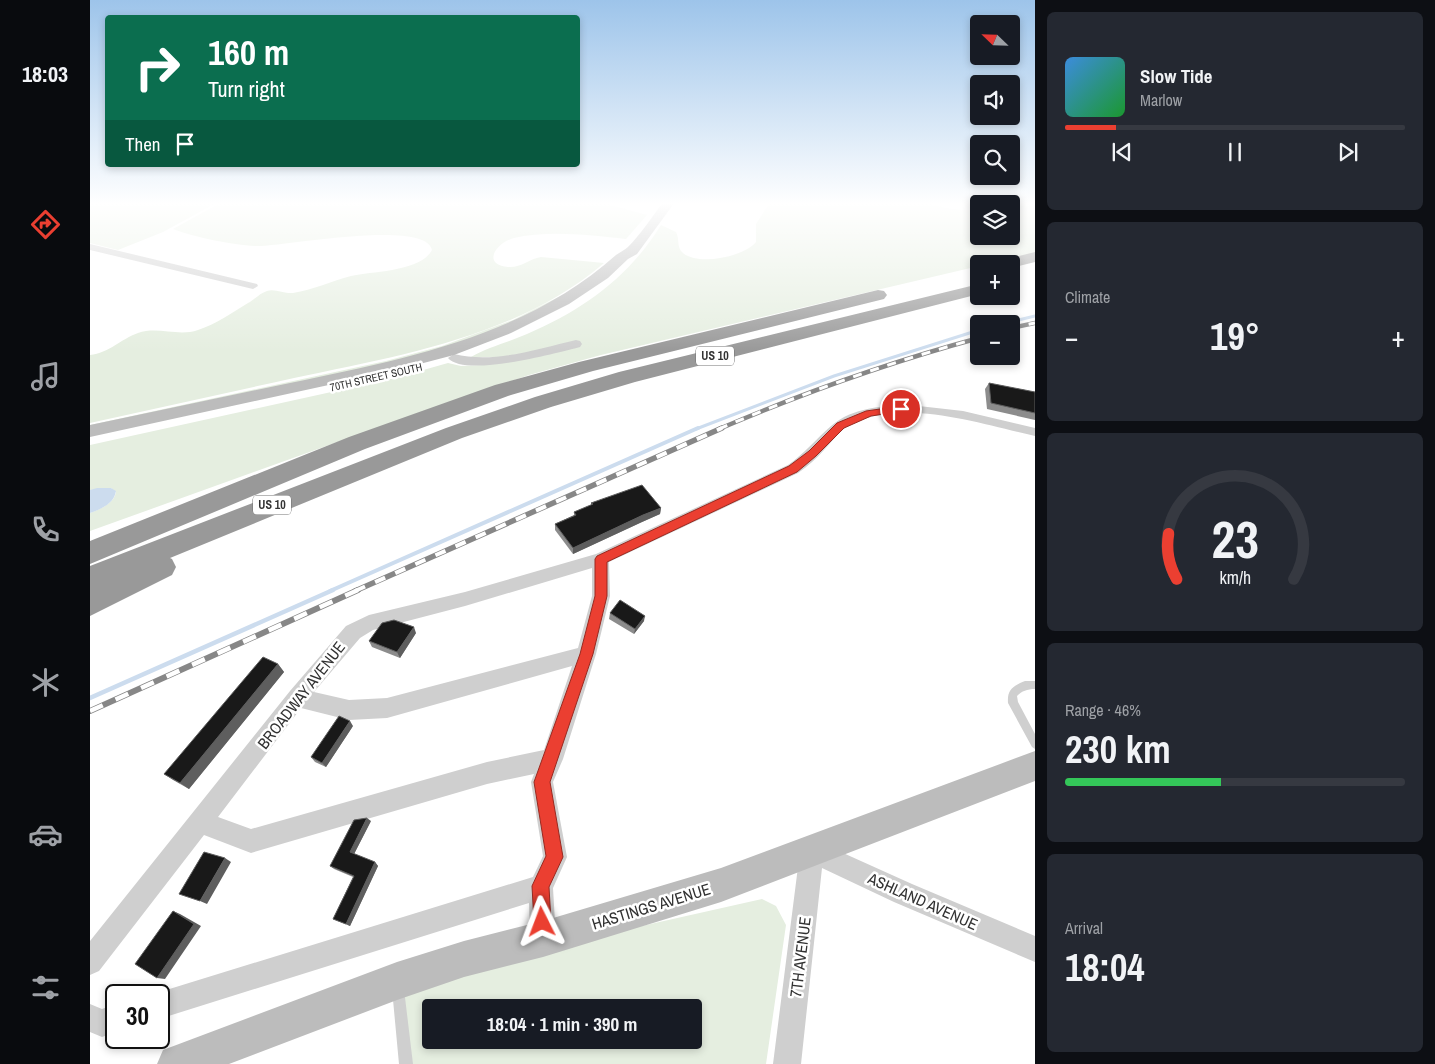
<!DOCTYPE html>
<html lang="en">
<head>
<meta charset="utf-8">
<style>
	body { margin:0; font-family:"Archivo Narrow",sans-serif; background:#242831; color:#f1f3f6; height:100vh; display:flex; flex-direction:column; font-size:19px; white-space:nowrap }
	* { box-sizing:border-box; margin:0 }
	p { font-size:16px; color:#9ea1a6 }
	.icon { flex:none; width:28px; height:28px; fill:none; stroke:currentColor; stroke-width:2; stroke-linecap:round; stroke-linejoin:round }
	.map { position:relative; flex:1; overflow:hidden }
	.side { display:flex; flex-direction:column; gap:12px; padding:12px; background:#0d0f14; width:400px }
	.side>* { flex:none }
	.hud { position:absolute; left:15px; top:15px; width:475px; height:152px; border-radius:5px; box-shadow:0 2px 8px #0003; background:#0b6e4f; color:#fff; overflow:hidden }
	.needle { width:32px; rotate:293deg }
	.controls { position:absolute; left:880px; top:15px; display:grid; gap:10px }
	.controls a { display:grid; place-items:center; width:50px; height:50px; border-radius:5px; background:#171b24; box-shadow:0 2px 8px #0003; font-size:25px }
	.speed { position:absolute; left:15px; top:984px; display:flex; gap:10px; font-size:25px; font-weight:700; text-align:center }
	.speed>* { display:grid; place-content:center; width:65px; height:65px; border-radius:50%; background:#171b24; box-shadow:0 2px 8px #0003; line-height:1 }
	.speed .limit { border:2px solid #111; border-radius:8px; background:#fff; color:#111 }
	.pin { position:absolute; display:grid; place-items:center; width:42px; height:42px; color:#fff; margin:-21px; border:2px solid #fff; border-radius:50%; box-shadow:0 1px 5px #0007 }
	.me { position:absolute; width:55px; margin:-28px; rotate:357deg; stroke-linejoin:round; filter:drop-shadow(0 0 4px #0008) }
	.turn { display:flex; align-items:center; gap:18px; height:105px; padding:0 20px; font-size:22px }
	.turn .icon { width:65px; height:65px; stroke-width:2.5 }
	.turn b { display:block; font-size:35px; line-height:42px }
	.then { display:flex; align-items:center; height:48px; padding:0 20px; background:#0003; gap:10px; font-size:19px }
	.big { font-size:38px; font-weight:700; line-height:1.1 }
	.side .card { flex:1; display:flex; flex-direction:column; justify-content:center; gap:8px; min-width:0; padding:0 18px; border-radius:8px; background:#242831 }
	.side .dial { align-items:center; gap:0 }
	.dial svg { height:130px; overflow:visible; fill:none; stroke:#363941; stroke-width:7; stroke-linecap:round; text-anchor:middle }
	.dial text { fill:#f1f3f6; stroke:none }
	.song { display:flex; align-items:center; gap:15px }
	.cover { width:60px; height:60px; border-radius:8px; background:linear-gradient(135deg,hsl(210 70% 55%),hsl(130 70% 35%)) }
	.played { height:5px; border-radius:2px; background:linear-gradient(90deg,#eb3f31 15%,#363941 15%) }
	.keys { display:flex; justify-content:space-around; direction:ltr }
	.heat { display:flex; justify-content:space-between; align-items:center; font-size:28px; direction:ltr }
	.charge { height:8px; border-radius:4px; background:linear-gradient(90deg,#34c759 46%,#363941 0) }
	.trip { position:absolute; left:332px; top:999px; width:280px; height:50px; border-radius:5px; background:#171b24; box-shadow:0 2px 8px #0003; font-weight:700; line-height:50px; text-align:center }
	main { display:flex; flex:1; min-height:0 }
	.tabs { display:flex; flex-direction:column; width:90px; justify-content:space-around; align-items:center; background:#090b0e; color:#9ea1a6 }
	.tabs .icon { width:35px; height:35px }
	.tabs .current { color:#eb3f31 }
	.tabs b { font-size:22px; color:#f1f3f6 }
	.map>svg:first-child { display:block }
</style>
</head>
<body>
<main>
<nav class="tabs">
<b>18:03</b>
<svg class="icon current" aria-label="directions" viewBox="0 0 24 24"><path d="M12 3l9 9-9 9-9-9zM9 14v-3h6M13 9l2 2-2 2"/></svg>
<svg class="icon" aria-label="music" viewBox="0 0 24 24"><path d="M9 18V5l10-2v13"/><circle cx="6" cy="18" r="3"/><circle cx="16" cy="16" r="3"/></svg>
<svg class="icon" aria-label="phone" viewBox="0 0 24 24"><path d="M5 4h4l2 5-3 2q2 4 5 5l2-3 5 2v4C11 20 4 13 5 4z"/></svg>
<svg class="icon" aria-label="climate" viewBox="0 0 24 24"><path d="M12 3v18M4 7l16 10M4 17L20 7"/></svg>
<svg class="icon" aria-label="car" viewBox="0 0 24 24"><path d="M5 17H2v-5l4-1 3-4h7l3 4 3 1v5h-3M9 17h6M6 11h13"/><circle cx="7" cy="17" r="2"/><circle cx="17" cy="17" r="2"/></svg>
<svg class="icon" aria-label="filters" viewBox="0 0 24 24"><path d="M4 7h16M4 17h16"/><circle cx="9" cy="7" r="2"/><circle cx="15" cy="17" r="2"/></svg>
</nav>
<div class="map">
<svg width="945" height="1064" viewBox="0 0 945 1064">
	<rect width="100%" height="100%" fill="#fff"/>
	<path fill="#e5eee0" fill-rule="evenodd" d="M0 202H128L73 232 28 250 0 243Z
		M132 202H510L557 215 536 239C502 235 457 230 424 238 405 243 392 265 418 267 431 268 439 259 451 257L514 263C429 336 310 356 204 378 136 393 68 408 0 423V355C19 353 31 339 48 333 68 326 88 337 108 330 126 324 142 313 158 303 164 300 170 293 177 291 184 288 195 294 203 293 223 290 242 281 261 276 283 271 330 272 342 250 336 218 191 247 165 246 143 245 104 237 83 229Z
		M680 202H832L861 209 889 211V236H921V207L945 202V253L898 264H889V266L511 355 439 375 334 411 0 531V513C10 509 24 504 26 492L21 488 0 490V445L305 378 358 363 371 366 392 365 429 354 411 357H381C398 347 419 342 437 334 493 310 539 277 571 225L586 232C590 239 586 247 593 253 608 266 654 257 666 242V224Z
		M494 284C411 342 309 361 212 382 141 397 71 412 0 427V425L296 361 352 346 423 320Z
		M672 899 686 906 696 925 676 1064H312L307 981ZM341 1008H604V1040H341Z"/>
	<path fill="#ccdcee" d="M7 488H21L26 491C24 504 11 509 0 513V490Z"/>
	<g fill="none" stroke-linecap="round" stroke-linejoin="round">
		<path stroke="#ccdcee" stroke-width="3" d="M912 324 945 316
			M606 429 744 376 889 330"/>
		<path stroke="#ccdcee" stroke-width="4" d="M240 591 608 428"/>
		<path stroke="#ccdcee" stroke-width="4.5" d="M0 698 243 590"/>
		<path fill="#cfcfcf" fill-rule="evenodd" d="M935 681H945V689C937 689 932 691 927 696L928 702 945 734V749L942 747 918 703C917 689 923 686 935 681Z
			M308 983 312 985 314 989 323 1064H309L302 989 304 985Z"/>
		<path fill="#cfcfcf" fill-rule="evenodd" d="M0 244 167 284 168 286 163 289 0 250Z
			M486 340 490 341 492 344 490 347C466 353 375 378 358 358L364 354C404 364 447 349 486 340Z
			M820 405 873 411 945 428V436C890 424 807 395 755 428 747 434 741 443 734 450 726 459 718 466 708 473L519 562 520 596 506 654 473 759 463 782 477 857 463 888 466 939 462 948 453 952 444 948 440 939 439 903 69 1019V995H60L443 877 453 856 441 782 444 774 397 784 161 853 114 835 9 971 0 975V941L200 691 256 626 279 615 375 592 506 554 698 465C714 454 726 439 741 426 763 407 793 406 820 405ZM502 568V596L488 648 297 698 259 700 224 692 270 638 283 630 375 606ZM482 666 454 750 397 762 161 829 128 817 211 708 259 720 297 718Z
			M722 839 822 884 945 936V962L804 902 732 868 711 1064H683L710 851 714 843Z
			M0 1004 12 1009 26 1004V1032L12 1037 0 1032Z"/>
		<path fill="#bcbcbc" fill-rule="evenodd" d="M573 202H585L547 254 538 259 518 278 479 304 421 333 364 355 303 371 0 437V425C67 411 133 397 200 383 314 359 436 336 526 255 530 252 535 250 538 247 551 234 562 217 573 202Z
			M945 751V781L631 902 453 957 374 977 307 1000 139 1064H67L73 1050 307 962 374 941 453 921 631 868Z"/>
		<path fill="#999" fill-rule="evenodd" d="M945 252V262L921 268V264H911L913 260Z
			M889 284V294L545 382 461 407 372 438 80 558 82 559 86 567 82 575 0 616V566L356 428 445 397 529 372Z
			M788 290 794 291 797 295 794 299 503 371 421 395 275 449 0 564V541L259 437 405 385 489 362Z"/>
		<defs>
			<path id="rail-far2" d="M921 328 945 323
				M629 429C713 393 800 362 889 338"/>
			<path id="rail-far1" d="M265 591 632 428"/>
			<path id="rail" d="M0 711 268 590"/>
		</defs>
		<use href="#rail-far2" stroke="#878787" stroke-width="4.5"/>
		<use href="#rail-far1" stroke="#878787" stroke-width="5.5"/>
		<use href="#rail" stroke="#878787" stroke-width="6"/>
		<use href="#rail-far2" stroke="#fff" stroke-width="3" stroke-dasharray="9" stroke-linecap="butt"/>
		<use href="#rail-far1" stroke="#fff" stroke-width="4" stroke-dasharray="11" stroke-linecap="butt"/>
		<use href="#rail" stroke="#fff" stroke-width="4.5" stroke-dasharray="14" stroke-linecap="butt"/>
	</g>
	<path fill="#8c8c8c" d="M899 383 945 392V420L897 409 895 389Z
		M501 503 571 508 570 514 552 522 483 554 465 530V524L484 515V512L501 505Z
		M520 613 554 621 544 634 519 619Z
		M326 633 310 658 282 647 279 641Z
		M188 664 194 672 99 789 83 780 74 774Z
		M263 726 236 767 225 762 221 757Z
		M281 821 264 854 285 862 288 866 260 926 243 919 263 877 244 869 240 866Z"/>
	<path fill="#5e5e5e" d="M571 508 570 514 552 522 483 554V548L553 515Z
		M555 616 554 621 544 634 545 629Z
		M324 627 326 633 310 658 307 652Z
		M188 664 194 672 99 789 90 783Z
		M260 721 263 726 236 767 232 763Z
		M277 818 281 821 263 856 260 852Z
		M135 858 141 862 117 904 110 901Z
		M285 862 288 866 260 926 256 924Z
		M83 911 90 914 111 926 75 979 67 978Z"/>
	<path fill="#191919" stroke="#5e5e5e" d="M899 383 945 392V413L901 403Z
		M552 485 571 508 553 515 483 548 465 524 486 515 484 512 503 504 501 503Z
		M530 600 555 616 545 629 520 613Z
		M304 620 324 627 307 652 279 641 292 623Z
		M173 657 188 664 90 783 74 774Z
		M249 716 260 721 232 763 221 757Z
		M277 818 260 852 285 862 256 924 243 919 264 876 240 866 264 820Z
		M114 852 135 858 110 901 89 894Z
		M83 911 104 924 67 978 45 964Z"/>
	<linearGradient id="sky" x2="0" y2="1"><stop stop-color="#9dc4ea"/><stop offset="0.58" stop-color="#fff"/><stop offset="1" stop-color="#fff" stop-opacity="0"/></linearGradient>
	<rect width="945" height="351" fill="url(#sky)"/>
	<path fill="#eb3f31" stroke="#992920" d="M811 406 814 407V411L781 416 754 428 726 456 707 472 517 562V596L503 654 460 782 473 857 459 887 461 922 459 928 452 931 446 928 444 922 442 886 456 856 444 782 490 654 505 596V559L507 556 699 466 719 451 747 423 776 411Z"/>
	<g text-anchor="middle" stroke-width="5" stroke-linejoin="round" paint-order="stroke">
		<g font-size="11" fill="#323232" stroke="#fff">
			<text transform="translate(286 377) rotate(-13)" y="4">70TH STREET SOUTH</text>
		</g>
		<g fill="#fff" stroke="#707070" stroke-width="1">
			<rect x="606" y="346.5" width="38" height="19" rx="4"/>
			<rect x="163" y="495.5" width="38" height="19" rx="4"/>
		</g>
		<g font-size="12" font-weight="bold" fill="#323232">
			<text x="625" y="360">US 10</text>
			<text x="182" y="509">US 10</text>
		</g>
		<g font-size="16" fill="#323232" stroke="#fff">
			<text transform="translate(211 695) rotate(-52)" y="6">BROADWAY AVENUE</text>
			<text transform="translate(833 901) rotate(24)" y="6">ASHLAND AVENUE</text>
			<text transform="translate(561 906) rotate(-17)" y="6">HASTINGS AVENUE</text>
			<text transform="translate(710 957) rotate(-83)" y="6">7TH AVENUE</text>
		</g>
	</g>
</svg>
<div class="controls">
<a><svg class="needle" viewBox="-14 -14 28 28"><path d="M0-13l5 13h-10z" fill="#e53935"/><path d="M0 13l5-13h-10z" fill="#9ea1a6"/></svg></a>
<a><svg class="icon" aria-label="sound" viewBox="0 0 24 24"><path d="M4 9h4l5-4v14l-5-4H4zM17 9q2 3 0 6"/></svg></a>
<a><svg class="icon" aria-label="search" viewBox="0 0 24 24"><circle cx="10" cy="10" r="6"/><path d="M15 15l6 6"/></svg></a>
<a><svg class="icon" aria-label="layers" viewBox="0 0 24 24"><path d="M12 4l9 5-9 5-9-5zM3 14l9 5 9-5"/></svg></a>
<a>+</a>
<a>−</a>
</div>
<div class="speed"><div class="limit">30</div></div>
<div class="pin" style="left:811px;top:409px;background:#d93025"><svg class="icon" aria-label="arrive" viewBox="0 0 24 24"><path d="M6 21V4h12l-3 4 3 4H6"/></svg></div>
<svg class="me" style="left:452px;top:922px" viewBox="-20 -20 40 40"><path d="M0-17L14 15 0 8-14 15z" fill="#eb3f31" stroke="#fff" stroke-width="4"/></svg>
<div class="trip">18:04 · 1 min · 390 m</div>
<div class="hud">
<div class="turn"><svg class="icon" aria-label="right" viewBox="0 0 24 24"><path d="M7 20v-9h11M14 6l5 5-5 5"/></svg><div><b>160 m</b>Turn right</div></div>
<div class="then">Then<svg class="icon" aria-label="arrive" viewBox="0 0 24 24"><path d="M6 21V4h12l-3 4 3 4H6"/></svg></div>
</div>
</div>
<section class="side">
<div class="card">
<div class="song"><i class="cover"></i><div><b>Slow Tide</b><p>Marlow</p></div></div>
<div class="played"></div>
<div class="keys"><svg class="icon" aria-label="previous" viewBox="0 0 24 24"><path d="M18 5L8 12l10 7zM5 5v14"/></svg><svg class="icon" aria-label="pause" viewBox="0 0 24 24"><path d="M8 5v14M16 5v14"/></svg><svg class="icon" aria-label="next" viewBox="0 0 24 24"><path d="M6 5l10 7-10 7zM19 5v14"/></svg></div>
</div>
<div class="card"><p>Climate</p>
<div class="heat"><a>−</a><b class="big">19°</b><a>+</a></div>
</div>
<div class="card dial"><svg viewBox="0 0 100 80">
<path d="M14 69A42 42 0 1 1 86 69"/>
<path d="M14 69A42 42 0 0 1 9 41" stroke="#eb3f31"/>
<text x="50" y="56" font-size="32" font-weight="700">23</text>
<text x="50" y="72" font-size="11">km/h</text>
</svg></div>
<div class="card"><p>Range · 46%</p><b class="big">230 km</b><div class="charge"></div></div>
<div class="card"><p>Arrival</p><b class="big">18:04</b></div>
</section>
</main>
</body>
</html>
